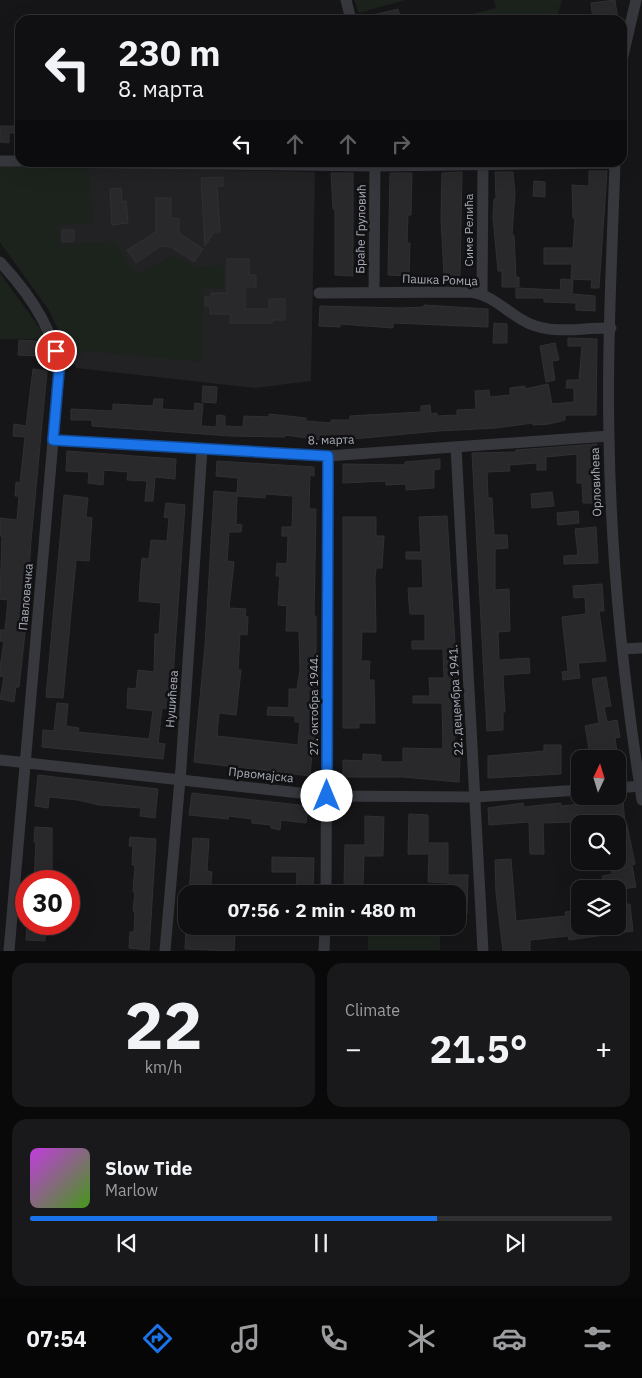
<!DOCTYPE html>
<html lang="en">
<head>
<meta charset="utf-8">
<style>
	body { margin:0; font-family:"IBM Plex Sans",sans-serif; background:#19191b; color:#f1f3f6; height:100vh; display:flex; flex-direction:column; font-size:19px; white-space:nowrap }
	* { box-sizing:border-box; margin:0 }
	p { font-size:16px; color:#9c9d9f }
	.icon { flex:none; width:28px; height:28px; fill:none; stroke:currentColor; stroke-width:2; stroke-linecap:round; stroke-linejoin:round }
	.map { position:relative; height:951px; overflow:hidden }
	.side { display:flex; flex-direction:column; gap:12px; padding:12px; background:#09090a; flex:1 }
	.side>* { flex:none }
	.guide { position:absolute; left:15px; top:15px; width:612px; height:152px; border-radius:15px; box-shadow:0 5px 20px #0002,0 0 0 1px #303032; background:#101012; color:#f1f3f6; overflow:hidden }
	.needle { width:32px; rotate:4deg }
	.buttons { position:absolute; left:571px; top:750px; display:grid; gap:10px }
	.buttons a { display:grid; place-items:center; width:55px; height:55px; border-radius:10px; background:#101012; box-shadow:0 5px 20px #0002,0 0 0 1px #303032; font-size:25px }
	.speed { position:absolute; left:15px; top:870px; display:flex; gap:10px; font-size:25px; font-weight:700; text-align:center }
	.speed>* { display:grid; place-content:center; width:65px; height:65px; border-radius:50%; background:#101012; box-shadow:0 5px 20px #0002,0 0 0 1px #303032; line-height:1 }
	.speed .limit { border:8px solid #d22; background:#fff; color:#111 }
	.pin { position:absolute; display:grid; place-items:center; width:42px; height:42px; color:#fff; margin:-21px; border:2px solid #fff; border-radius:50%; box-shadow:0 1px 5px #0007 }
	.me { position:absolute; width:55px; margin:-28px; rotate:0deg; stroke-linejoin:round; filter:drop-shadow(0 0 4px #0008) }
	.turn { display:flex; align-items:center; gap:18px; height:105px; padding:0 20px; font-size:22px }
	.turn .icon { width:65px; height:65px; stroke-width:2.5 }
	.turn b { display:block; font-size:35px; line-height:42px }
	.lanes { display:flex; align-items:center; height:48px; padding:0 20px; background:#0003; justify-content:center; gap:25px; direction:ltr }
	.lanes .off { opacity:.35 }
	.big { font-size:38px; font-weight:700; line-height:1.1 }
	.side .widget { flex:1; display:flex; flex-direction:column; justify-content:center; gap:8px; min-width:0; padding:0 18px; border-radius:15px; background:#19191b }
	.side .dial { align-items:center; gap:0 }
	.dial b { font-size:65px; line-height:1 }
	.song { display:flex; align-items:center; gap:15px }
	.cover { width:60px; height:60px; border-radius:8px; background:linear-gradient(135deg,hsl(290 70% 55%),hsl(100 70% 35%)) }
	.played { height:5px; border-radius:2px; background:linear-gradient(90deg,#1a73e8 70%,#303032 70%) }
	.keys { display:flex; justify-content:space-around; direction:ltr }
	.heat { display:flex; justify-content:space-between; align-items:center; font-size:28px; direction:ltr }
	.side .tiles { flex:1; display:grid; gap:12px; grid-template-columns:1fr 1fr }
	.widget:last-child { grid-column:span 2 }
	.trip { position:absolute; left:178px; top:885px; width:288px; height:50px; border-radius:15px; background:#101012; box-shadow:0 5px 20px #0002,0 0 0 1px #303032; font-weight:700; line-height:50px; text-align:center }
	.dock { display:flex; height:80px; justify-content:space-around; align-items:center; background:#060607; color:#9c9d9f }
	.dock .icon { width:35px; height:35px }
	.dock .on { color:#1a73e8 }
	.dock b { font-size:22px; color:#f1f3f6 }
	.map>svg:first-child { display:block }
</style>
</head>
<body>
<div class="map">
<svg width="642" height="951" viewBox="0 0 642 951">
	<rect width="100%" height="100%" fill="#161618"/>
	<path fill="#222225" d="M0 165 315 172 311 381 255 388 76 368 49 310 0 242Z"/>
	<path fill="#1c231d" d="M354 0H405L359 13Z
		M494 0H562L556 20H450L496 8Z
		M0 165 88 167 94 223 58 225 60 245 113 241 135 274 174 256 196 266 224 265 223 289 203 288 201 362 67 349 49 310 0 242Z
		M0 273 41 330 45 339H0Z
		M440 889V894H368V890Z
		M368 926H440V950H368Z"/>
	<path fill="#29292c" stroke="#303034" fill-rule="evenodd" d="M615 0 618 20H593L591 3Z
		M398 9 401 20H365V17Z
		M0 126H20V133H9V143L0 142Z
		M589 171H607L599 288H591L592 280 571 279 572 264H544V248H573L575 218H573L572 185 589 186Z
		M462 172 460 276 444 275 441 219 442 173Z
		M495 172H513L515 193 512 235H514L516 277H519V287H502V271H498L493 218 494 199H496Z
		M331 173H353V276L335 275V209H333Z
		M390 173H412L411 215H408L407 243H410L409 276 388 275Z
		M223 177V186H217L220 232H214L205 246 201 178Z
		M534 181 545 182V197L533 196Z
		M121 188 122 202 126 201 128 223 112 225 110 189Z
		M156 198H171V218L179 219V233L203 249 194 262 171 247 161 246 136 263 127 250 156 232Z
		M62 230H74V241L62 242Z
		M227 259H249V275H256V287H245V309H269V299H285V320H272V323H230L231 314H210V306H205V297H211V293H227Z
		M561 279 573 280 572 294 595 296V311L576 310V303L544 302V298H516V288L560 290Z
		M424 305 488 309V327L393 323V328L340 324V327L319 326 320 306 400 308 424 307Z
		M494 323 507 324V343H493Z
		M568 338 597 339 596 415H565V420L549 424 533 425V423L496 428 438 431 331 441 285 435V437L230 436 92 426V420H71V409L113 411V404L153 406 154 399H163L162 409 194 411 195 403 203 404 201 426 216 427 217 415 225 416V426L243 427 244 416 269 417V414L306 418V421L331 423V420H350V416L421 412V406L430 405 431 414 437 413V416L457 415V410L476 409 475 391 489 390 490 397 510 395V388L525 386V389L548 384 552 404 574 402V388H566L567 380H579L582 346H568Z
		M19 340 37 341 36 356 18 355Z
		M555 343 559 360 552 361 555 380 546 382 540 346Z
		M33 369 47 371 31 541 25 633 19 687H16L14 702 0 699 4 677 0 676V668L4 641H0V630H5L8 600 0 599 2 536H0V518L17 520 19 496H15L16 482 20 483 25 437 13 436 14 424 26 426Z
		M203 386 217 387 216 403 202 402Z
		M597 444 594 503H583L582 483H577V454L546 457V470H537V463L509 465 510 471 487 472 488 498H492L494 535H507L508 548 495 549V590L509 589 510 631 498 632 499 660 529 658 530 673 503 675 505 712H503V730L487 731 472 453 516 452V450Z
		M67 451 176 459 175 479 155 477 153 501H145L147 481 127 480 128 472 104 470 103 485 88 483 89 472 66 471Z
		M440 459V469L434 470V488L406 490V484L386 485V481L343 483V464L405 465V462Z
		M217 461 314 467V476L310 475 309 509H316L314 616H316V733L315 743H313L310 776 194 762 205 645 214 491 237 493 238 478 216 476ZM265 494 293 496 292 527H282V536H288L287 564 277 563 276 576H280L278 605 287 606 286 631H299L300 670 297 689H289V708L268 707 267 715 295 716V722H300L298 745 217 736 219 713 236 715 241 670H238L240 634 247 635 248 617 245 616 246 609 229 608 234 562 227 561 229 532H241L242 525 236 524 237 496 265 498Z
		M552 492 554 506 532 508 531 494Z
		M64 495 88 498 86 517 92 518 89 561 76 560 63 698 46 697Z
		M166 503 185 505 172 691H175L173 709 162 708 158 743 165 744 163 759 42 747 43 730 54 731 57 703 68 704 66 726 79 728 78 732 149 739 153 711 127 708 128 688 136 689 138 670 154 672 155 634H159L161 603 139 601 140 582 142 558 149 559 151 540 167 541 169 518 164 517Z
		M578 511 579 523 558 525 557 513Z
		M447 516 456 659 457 712H460V728H455L454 758H460L459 782 403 777H343V760L363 761V754L381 755V762H403V748L443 749 442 703H413V696H430L429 678H444L443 649H412V641H425V614H410L409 602 408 588H423L422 559H406V552H421L419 517Z
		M343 517H376V536H384L382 568H376L375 579 376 632H362L361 661H370L369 680H374L375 723H359V728H343Z
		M596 527 598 563 564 564V556L578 555 575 529Z
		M602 584 604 611H599L606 661 578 663 580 678 563 680 562 672 568 671 562 617 586 614 585 597 574 598 573 586Z
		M606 677 611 706 604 707 607 722 617 720 620 737 615 738 618 759H579L578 750 589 749 585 726 599 723 592 679Z
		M544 745H561V774L488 778V756L544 751Z
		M38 775 158 789 155 818 140 816 141 808 99 805 78 800 49 797 48 808 35 806Z
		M192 793 308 806 306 823 281 820 280 830 271 828V825L252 823V819L229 816 228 819 189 815Z
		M623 800 625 825H627L635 864 632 865 636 887 623 889 622 881 603 884 602 876 612 874 610 861H618V850H622L618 834V821L572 825V822L543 823 544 854H530L529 822 489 825 488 808 523 803 524 807 561 803V806Z
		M409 814 428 815V843H448V875H468L467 914H456V894L448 893 449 883 428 882 429 854H408Z
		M365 816 384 817 383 856H364L363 884H344L345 845H365Z
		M35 827 52 828V881H34L36 842H34Z
		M130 837 156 839 149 950 129 948 130 932H134L135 911H133L135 892H133L135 865H132L133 846H129Z
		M193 838 209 839 207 871 212 872 210 894H189Z
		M272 857 314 858 313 894H296L297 872H272Z
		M511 859 516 921 566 916 565 912 580 910V926H618V905L630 904 633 931 569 940 568 936 530 940V951H503L496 893 495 860Z
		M27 924H46L45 941 26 940Z
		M186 926H204V933L235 936 234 951 185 949Z"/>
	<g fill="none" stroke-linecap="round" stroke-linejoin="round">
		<path stroke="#37383d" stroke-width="11" d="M346 0 351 20
			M622 60 636 0
			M0 161H20
			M50 162 375 166 615 163
			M615 162C612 254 607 347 609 438 611 559 623 680 642 800
			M0 262C28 292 55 329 59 371L9 951
			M374 291 375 162
			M319 293 472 292C495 296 509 315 530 324 556 335 584 327 611 328
			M482 294 483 166
			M53 440 328 456 609 436
			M456 447 483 951
			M622 649 642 648
			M0 760 327 796 475 797 580 790
			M618 788 640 786
			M326 894 328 456
			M165 951 181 768 202 449
			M324 951 325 926"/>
	</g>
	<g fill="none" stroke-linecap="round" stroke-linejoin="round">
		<defs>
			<path id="route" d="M56 351 59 371 53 440 328 456 327 796"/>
		</defs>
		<use href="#route" stroke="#114b97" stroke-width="12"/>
		<use href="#route" stroke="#1a73e8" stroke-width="9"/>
	</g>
	<g text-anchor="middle" stroke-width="5" stroke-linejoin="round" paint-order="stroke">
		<g font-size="12" fill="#a8adb8" stroke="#111113">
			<text transform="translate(361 229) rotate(-89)" y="4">Браће Груловић</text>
			<text transform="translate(469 230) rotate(-90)" y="4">Симе Релића</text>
			<text transform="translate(440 280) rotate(2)" y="4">Пашка Ромца</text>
			<text transform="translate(331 440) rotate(-1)" y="4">8. марта</text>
			<text transform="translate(596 482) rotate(-92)" y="4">Орловићева</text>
			<text transform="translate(26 597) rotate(-85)" y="4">Павловачка</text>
			<text transform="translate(172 699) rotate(-86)" y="4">Нушићева</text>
			<text transform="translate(456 700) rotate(-93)" y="4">22. децембра 1941.</text>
			<text transform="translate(314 705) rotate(-90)" y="4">27. октобра 1944.</text>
			<text transform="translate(261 775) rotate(6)" y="4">Првомајска</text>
		</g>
	</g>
</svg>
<div class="buttons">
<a><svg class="needle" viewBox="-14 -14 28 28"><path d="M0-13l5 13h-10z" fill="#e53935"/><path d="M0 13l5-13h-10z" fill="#9c9d9f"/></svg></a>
<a><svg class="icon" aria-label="search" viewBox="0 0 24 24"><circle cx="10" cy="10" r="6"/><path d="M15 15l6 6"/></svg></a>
<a><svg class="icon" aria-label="layers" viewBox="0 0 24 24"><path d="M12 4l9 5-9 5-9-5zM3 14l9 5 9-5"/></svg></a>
</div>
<div class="speed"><div class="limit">30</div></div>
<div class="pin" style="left:56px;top:351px;background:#d93025"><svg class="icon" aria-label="arrive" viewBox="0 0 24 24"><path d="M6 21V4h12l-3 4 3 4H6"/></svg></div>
<svg class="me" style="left:327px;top:796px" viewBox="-20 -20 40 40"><circle r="19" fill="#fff"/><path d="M0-13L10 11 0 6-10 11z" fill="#1a73e8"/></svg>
<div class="trip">07:56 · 2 min · 480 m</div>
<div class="guide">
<div class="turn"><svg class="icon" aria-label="left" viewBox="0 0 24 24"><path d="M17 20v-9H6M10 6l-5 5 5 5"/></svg><div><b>230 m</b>8. марта</div></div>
<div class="lanes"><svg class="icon" aria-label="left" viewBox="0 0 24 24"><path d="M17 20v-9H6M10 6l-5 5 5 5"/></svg><svg class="icon off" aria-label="ahead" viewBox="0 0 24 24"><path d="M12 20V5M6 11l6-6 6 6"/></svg><svg class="icon off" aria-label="ahead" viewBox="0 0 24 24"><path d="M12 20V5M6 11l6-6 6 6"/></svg><svg class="icon off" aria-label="right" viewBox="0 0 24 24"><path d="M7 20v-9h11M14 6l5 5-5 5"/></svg></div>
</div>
</div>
<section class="side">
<div class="tiles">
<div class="widget dial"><b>22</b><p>km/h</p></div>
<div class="widget"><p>Climate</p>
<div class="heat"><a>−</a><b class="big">21.5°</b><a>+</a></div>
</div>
<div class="widget">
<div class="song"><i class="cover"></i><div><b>Slow Tide</b><p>Marlow</p></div></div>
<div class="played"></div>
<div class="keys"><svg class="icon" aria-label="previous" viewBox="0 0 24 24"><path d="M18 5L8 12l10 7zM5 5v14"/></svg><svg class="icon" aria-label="pause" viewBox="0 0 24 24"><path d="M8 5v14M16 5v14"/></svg><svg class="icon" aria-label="next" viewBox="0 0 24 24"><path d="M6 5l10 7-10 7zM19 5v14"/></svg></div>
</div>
</div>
</section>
<nav class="dock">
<b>07:54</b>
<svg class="icon on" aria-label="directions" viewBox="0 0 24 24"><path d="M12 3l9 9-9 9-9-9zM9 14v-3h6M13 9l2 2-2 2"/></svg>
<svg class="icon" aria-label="music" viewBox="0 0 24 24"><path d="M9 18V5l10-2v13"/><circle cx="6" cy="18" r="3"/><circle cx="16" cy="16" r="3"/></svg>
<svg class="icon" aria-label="phone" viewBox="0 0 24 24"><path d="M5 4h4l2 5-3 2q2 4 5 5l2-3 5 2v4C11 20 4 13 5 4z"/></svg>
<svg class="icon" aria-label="climate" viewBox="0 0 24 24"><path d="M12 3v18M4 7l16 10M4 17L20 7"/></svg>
<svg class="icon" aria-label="car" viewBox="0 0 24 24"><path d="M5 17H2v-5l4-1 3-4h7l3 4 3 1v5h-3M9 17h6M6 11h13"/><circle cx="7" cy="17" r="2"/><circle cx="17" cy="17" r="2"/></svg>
<svg class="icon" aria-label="filters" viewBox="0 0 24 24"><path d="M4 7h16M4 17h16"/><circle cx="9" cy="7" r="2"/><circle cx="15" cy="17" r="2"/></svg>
</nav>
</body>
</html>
